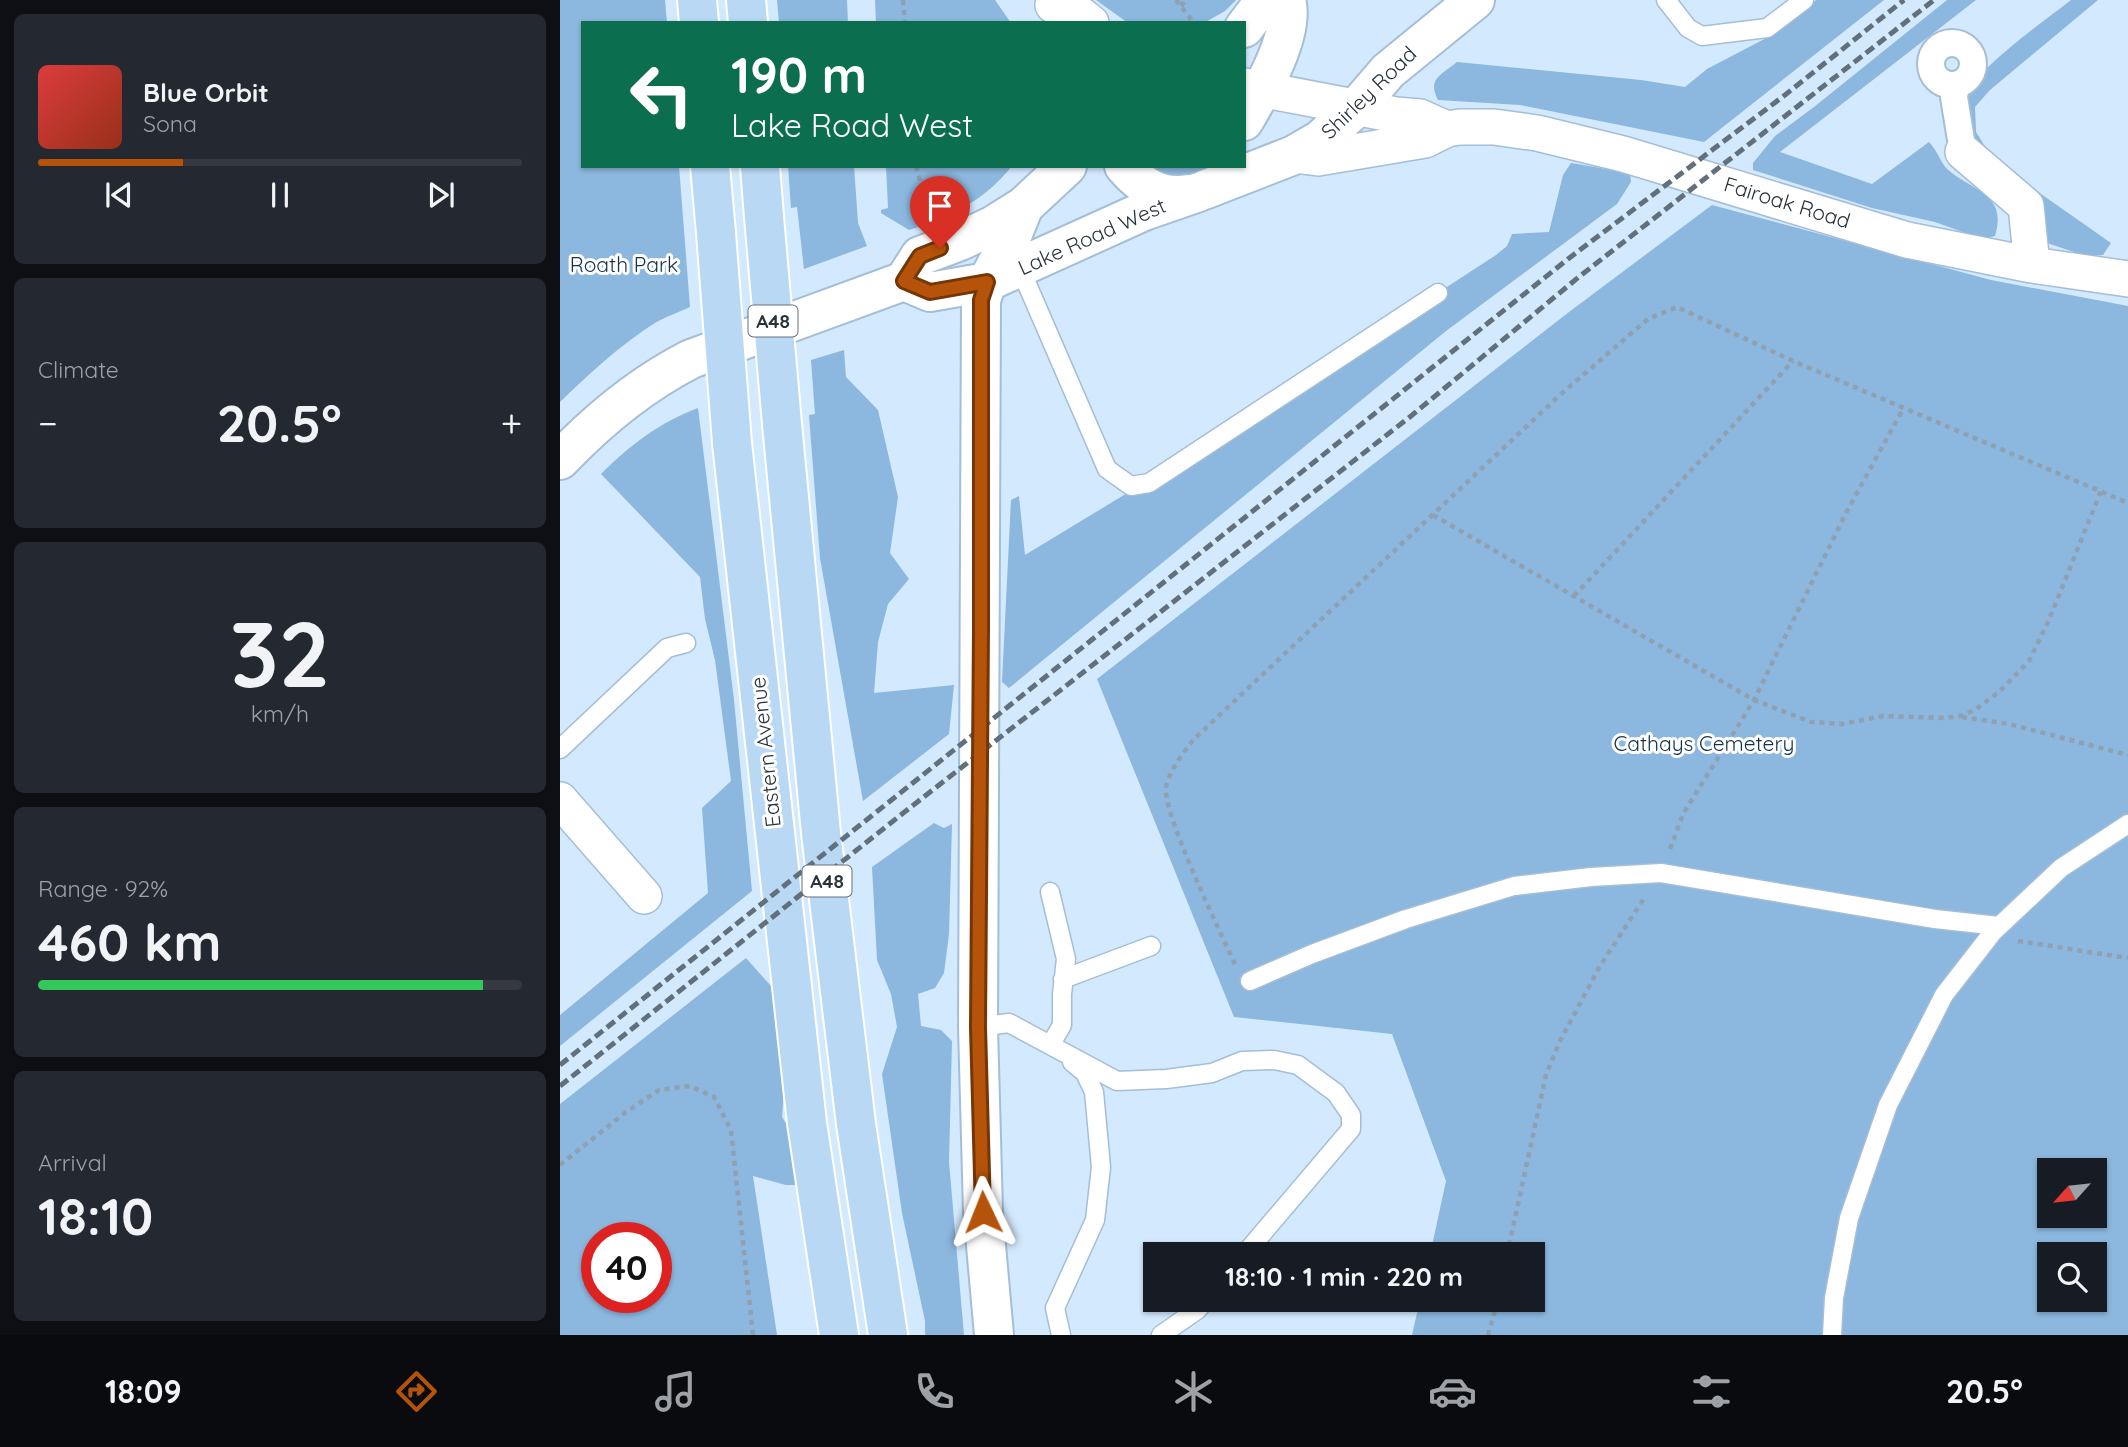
<!DOCTYPE html>
<html lang="en">
<head>
<meta charset="utf-8">
<style>
	body { margin:0; font-family:Quicksand,sans-serif; background:#242831; color:#f1f3f6; height:100vh; display:flex; flex-direction:column; font-size:26px; white-space:nowrap }
	* { box-sizing:border-box; margin:0 }
	p { font-size:23px; color:#9ea1a6 }
	.icon { flex:none; width:38px; height:38px; fill:none; stroke:currentColor; stroke-width:2; stroke-linecap:round; stroke-linejoin:round }
	.map { position:relative; flex:1; overflow:hidden }
	.panel { display:flex; flex-direction:column; gap:14px; padding:14px; background:#0d0f14; width:560px }
	.panel>* { flex:none }
	.banner { position:absolute; left:21px; top:21px; width:665px; height:147px; border-radius:0px; box-shadow:0 2px 5px #0004; background:#0b6e4f; color:#fff; overflow:hidden }
	.needle { width:46px; rotate:243deg }
	.controls { position:absolute; left:1477px; top:1158px; display:grid; gap:14px }
	.controls a { display:grid; place-items:center; width:70px; height:70px; border-radius:0px; background:#171b24; box-shadow:0 2px 5px #0004; font-size:35px }
	.speed { position:absolute; left:21px; top:1222px; display:flex; gap:14px; font-size:35px; font-weight:700; text-align:center }
	.speed>* { display:grid; place-content:center; width:91px; height:91px; border-radius:50%; background:#171b24; box-shadow:0 2px 5px #0004; line-height:1 }
	.speed .limit { border:10px solid #d22; background:#fff; color:#111 }
	.pin { position:absolute; display:grid; place-items:center; width:60px; height:60px; color:#fff; margin:-72px -30px; border-radius:50% 50% 50% 0; rotate:-45deg; box-shadow:0 0 7px #0007 }
	.pin .icon { rotate:45deg }
	.me { position:absolute; width:77px; margin:-38px; rotate:358deg; stroke-linejoin:round; filter:drop-shadow(0 0 5px #0008) }
	.turn { display:flex; align-items:center; gap:24px; height:147px; padding:0 35px; font-size:32px }
	.turn .icon { width:91px; height:91px; stroke-width:2.5 }
	.turn b { display:block; font-size:49px; line-height:60px }
	.big { font-size:52px; font-weight:800; line-height:1.1 }
	.panel .widget { flex:1; display:flex; flex-direction:column; justify-content:center; gap:10px; min-width:0; padding:0 24px; border-radius:10px; background:#242831 }
	.panel .dial { align-items:center; gap:0 }
	.dial b { font-size:91px; line-height:1 }
	.song { display:flex; align-items:center; gap:21px }
	.cover { width:84px; height:84px; border-radius:10px; background:linear-gradient(135deg,hsl(0 70% 55%),hsl(10 70% 35%)) }
	.played { height:7px; border-radius:4px; background:linear-gradient(90deg,#b45309 30%,#363941 30%) }
	.keys { display:flex; justify-content:space-around; direction:ltr }
	.heat { display:flex; justify-content:space-between; align-items:center; font-size:38px; direction:ltr }
	.charge { height:10px; border-radius:5px; background:linear-gradient(90deg,#34c759 92%,#363941 0) }
	.trip { position:absolute; left:583px; top:1242px; width:402px; height:70px; border-radius:0px; background:#171b24; box-shadow:0 2px 5px #0004; font-weight:800; line-height:70px; text-align:center }
	.menu { display:flex; height:112px; justify-content:space-around; align-items:center; background:#090b0e; color:#9ea1a6 }
	.menu .icon { width:49px; height:49px }
	.menu .current { color:#b45309 }
	.menu b { font-size:32px; color:#f1f3f6 }
	main { display:flex; flex:1; min-height:0 }
	.map>svg:first-child { display:block }
</style>
</head>
<body>
<main>
<section class="panel">
<div class="widget">
<div class="song"><i class="cover"></i><div><b>Blue Orbit</b><p>Sona</p></div></div>
<div class="played"></div>
<div class="keys"><svg class="icon" aria-label="previous" viewBox="0 0 24 24"><path d="M18 5L8 12l10 7zM5 5v14"/></svg><svg class="icon" aria-label="pause" viewBox="0 0 24 24"><path d="M8 5v14M16 5v14"/></svg><svg class="icon" aria-label="next" viewBox="0 0 24 24"><path d="M6 5l10 7-10 7zM19 5v14"/></svg></div>
</div>
<div class="widget"><p>Climate</p>
<div class="heat"><a>−</a><b class="big">20.5°</b><a>+</a></div>
</div>
<div class="widget dial"><b>32</b><p>km/h</p></div>
<div class="widget"><p>Range · 92%</p><b class="big">460 km</b><div class="charge"></div></div>
<div class="widget"><p>Arrival</p><b class="big">18:10</b></div>
</section>
<div class="map">
<svg width="1568" height="1335" viewBox="0 0 1568 1335">
	<rect width="100%" height="100%" fill="#d3e9fd"/>
	<path fill="#8cb7de" fill-rule="evenodd" d="M0 0H105L107 23H23V166H119L130 307C119 312 105 317 95 323 60 345 29 374 0 402Z
		M217 0H287L288 23H219Z
		M315 0H435L451 23H316Z
		M536 0H676L665 11 644 23H568Z
		M1256 0H1324L1144 142 960 105 878 100C867 79 881 75 897 62L1081 80 1125 87 1147 69 1212 35Z
		M1387 0H1416L1220 152 1312 184 1369 142C1379 152 1380 165 1392 173 1417 192 1447 196 1435 236L1423 239 1411 235 1375 222 1312 208 1193 170V163L1215 136 1254 107Z
		M1511 0H1538L1430 90 1415 107 1416 132 1426 148 1481 194 1551 243 1543 255 1526 256 1487 243 1417 152 1404 94C1432 57 1474 29 1511 0Z
		M1011 163 1070 173 1071 182 1057 204 886 331 449 688 442 682 451 500 459 496 465 555 564 495 574 491 936 255 947 246 952 234 989 232 1003 175Z
		M228 166H294L298 223 307 246 244 269 237 207 231 208Z
		M326 166H452C424 201 391 217 349 230L321 213V210L328 208Z
		M589 166H648C625 183 612 179 589 166Z
		M1152 205 1431 280 1568 306V1335H852L860 1300H973V1255H870L886 1181 832 1034 674 1017 537 679 1009 312ZM1489 1171H1535V1216H1489ZM1489 1255H1535V1300H1489Z
		M284 350 286 377 318 410 338 497 330 553 349 579 328 604 318 642 314 693 394 685 389 734 303 801 260 558 249 415 255 414 251 360Z
		M138 408 174 700 192 891 0 1046V1015L148 893 142 808 171 781 155 660 145 619 140 577 41 474C69 446 100 422 138 408Z
		M374 823 384 828 392 824 389 934 384 973 375 988 358 994 361 1026 381 1030 392 1041 389 1162 404 1335H365V1321L342 1213 322 1074 337 1027 331 994 317 960 312 867Z
		M186 958 211 986 226 1063 222 1117 231 1131 241 1185H226L193 1176 217 1335H0V1104ZM37 1237H96V1297H37Z"/>
	<g fill="none" stroke-linecap="round" stroke-linejoin="round">
		<defs>
			<path id="service" d="M1106 0 1128 28 1142 36 1207 28 1244 0
				M460 268 547 469 571 486 589 483 878 293
				M0 749 107 648 126 643
				M490 892 506 959 502 994V1025L491 1044
				M503 979 591 946
				M690 981 752 954 846 919 954 886 1031 877 1101 873 1375 919 1439 926
				M418 1027 449 1023 557 1081 606 1079 652 1073 682 1061 714 1060 738 1065 776 1093 791 1115V1129L684 1255
				M501 1335 495 1308 535 1220 541 1167 534 1092 525 1073 512 1062
				M601 1335 637 1310 646 1300
				M1272 1335 1274 1298 1289 1218 1328 1105 1384 995 1433 932 1501 868 1568 824"/>
			<path id="pedestrian" d="M1371 64a21 21 0 1 1 42 0a21 21 0 1 1-42 0Z
				M1396 85 1394 97 1403 152"/>
			<path id="minor" d="M493 5 516 11 531 23
				M684 86 836 115 860 117 887 129
				M1403 152 1466 206 1472 265
				M734 155 758 158 865 140 887 129 900 127H934L977 133 1063 154 1347 240 1472 265 1568 279
				M0 800 84 896"/>
			<path id="tertiary" d="M684 28 705 0
				M684 121C701 92 736 33 726 0
				M564 166C582 187 601 199 629 194
				M644 190 734 155 760 140 797 107 828 71 915 0
				M344 281 370 292 427 282 584 211 639 192
				M0 460C39 419 80 385 131 359L344 281 360 256 400 241 432 226 464 206 507 166
				M434 1335 423 1212 418 1027 421 300 427 282 452 236 464 206"/>
			<path id="trunk" d="M137 0 139 23
				M186 0 188 23
				M150 166 156 233
				M200 166 204 217
				M222 424 261 833 296 1124 328 1335
				M172 443 247 1123 279 1335"/>
		</defs>
		<use href="#service" stroke="#a4bed7" stroke-width="21"/>
		<use href="#pedestrian" stroke="#a4bed7" stroke-width="30"/>
		<use href="#minor" stroke="#a4bed7" stroke-width="38"/>
		<use href="#tertiary" stroke="#a4bed7" stroke-width="42"/>
		<use href="#trunk" stroke="#fff" stroke-width="42"/>
		<path stroke="#8fa0b0" stroke-width="4.5" stroke-dasharray="5 5" stroke-linecap="butt" d="M343 0 345 23
			M616 0 634 23
			M621 6 626 0
			M356 166 369 215
			M873 515 1194 700 1251 722 1282 724 1323 716 1385 718 1400 716 1415 710 1440 691 1469 661 1489 620 1541 491
			M1014 596 1233 361
			M1402 717 1449 724 1568 755
			M1110 849 1123 814 1194 700 1286 513 1343 409
			M1458 941 1568 958
			M675 964C661 934 602 812 606 787 610 769 623 754 633 740L1001 394 1088 319 1117 307 1233 361 1568 503
			M0 1165 66 1112 99 1090 130 1086 154 1097 171 1130 193 1335
			M947 1255 986 1075 999 1043 1040 966 1085 897
			M928 1335 938 1300"/>
		<use href="#service" stroke="#fff" stroke-width="18"/>
		<use href="#pedestrian" stroke="#fff" stroke-width="26"/>
		<use href="#minor" stroke="#fff" stroke-width="35"/>
		<use href="#tertiary" stroke="#fff" stroke-width="38"/>
		<use href="#trunk" stroke="#b8d8f4" stroke-width="38"/>
		<path stroke="#61707c" stroke-width="5" stroke-dasharray="10 5" stroke-linecap="butt" d="M0 1065 1008 259 1225 95 1344 0
			M0 1086 342 814 851 416 1020 276 1374 0"/>
		<defs>
			<path id="trunk-bridge" d="M204 217 222 424
				M156 233 172 443"/>
		</defs>
		<use href="#trunk-bridge" stroke="#fff" stroke-width="42" stroke-linecap="butt"/>
		<use href="#trunk-bridge" stroke="#b8d8f4" stroke-width="38"/>
	</g>
	<g fill="none" stroke-linecap="round" stroke-linejoin="round">
		<defs>
			<path id="route" d="M380 248 360 256 344 281 370 292 427 282 421 300V629L418 1027 423 1212"/>
		</defs>
		<use href="#route" stroke="#753606" stroke-width="18"/>
		<use href="#route" stroke="#b45309" stroke-width="12"/>
	</g>
	<g text-anchor="middle" stroke-width="6" stroke-linejoin="round" paint-order="stroke">
		<g fill="#fff" stroke="#687076" stroke-width="2">
			<rect x="188.5" y="305.5" width="49" height="31" rx="5"/>
			<rect x="242.5" y="865.5" width="49" height="31" rx="5"/>
		</g>
		<g font-size="19" font-weight="bold" fill="#28333c">
			<text x="213" y="328">A48</text>
			<text x="267" y="888">A48</text>
		</g>
		<g font-size="21" fill="#28333c" stroke="#fff">
			<text transform="translate(809 93) rotate(-44)" y="7">Shirley Road</text>
			<text transform="translate(1227 203) rotate(17)" y="7">Fairoak Road</text>
			<text transform="translate(532 237) rotate(-24)" y="7">Lake Road West</text>
			<text transform="translate(206 752) rotate(-96)" y="7">Eastern Avenue</text>
		</g>
		<g font-size="21" fill="#15324a" stroke="#fff">
			<text x="64" y="272">Roath Park</text>
			<text x="1144" y="751">Cathays Cemetery</text>
		</g>
	</g>
</svg>
<div class="controls">
<a><svg class="needle" viewBox="-14 -14 28 28"><path d="M0-13l5 13h-10z" fill="#e53935"/><path d="M0 13l5-13h-10z" fill="#9ea1a6"/></svg></a>
<a><svg class="icon" aria-label="search" viewBox="0 0 24 24"><circle cx="10" cy="10" r="6"/><path d="M15 15l6 6"/></svg></a>
</div>
<div class="speed"><div class="limit">40</div></div>
<div class="pin" style="left:380px;top:248px;background:#d93025"><svg class="icon" aria-label="arrive" viewBox="0 0 24 24"><path d="M6 21V4h12l-3 4 3 4H6"/></svg></div>
<svg class="me" style="left:423px;top:1212px" viewBox="-20 -20 40 40"><path d="M0-17L14 15 0 8-14 15z" fill="#b45309" stroke="#fff" stroke-width="4"/></svg>
<div class="trip">18:10 · 1 min · 220 m</div>
<div class="banner">
<div class="turn"><svg class="icon" aria-label="left" viewBox="0 0 24 24"><path d="M17 20v-9H6M10 6l-5 5 5 5"/></svg><div><b>190 m</b>Lake Road West</div></div>
</div>
</div>
</main>
<nav class="menu">
<b>18:09</b>
<svg class="icon current" aria-label="directions" viewBox="0 0 24 24"><path d="M12 3l9 9-9 9-9-9zM9 14v-3h6M13 9l2 2-2 2"/></svg>
<svg class="icon" aria-label="music" viewBox="0 0 24 24"><path d="M9 18V5l10-2v13"/><circle cx="6" cy="18" r="3"/><circle cx="16" cy="16" r="3"/></svg>
<svg class="icon" aria-label="phone" viewBox="0 0 24 24"><path d="M5 4h4l2 5-3 2q2 4 5 5l2-3 5 2v4C11 20 4 13 5 4z"/></svg>
<svg class="icon" aria-label="climate" viewBox="0 0 24 24"><path d="M12 3v18M4 7l16 10M4 17L20 7"/></svg>
<svg class="icon" aria-label="car" viewBox="0 0 24 24"><path d="M5 17H2v-5l4-1 3-4h7l3 4 3 1v5h-3M9 17h6M6 11h13"/><circle cx="7" cy="17" r="2"/><circle cx="17" cy="17" r="2"/></svg>
<svg class="icon" aria-label="filters" viewBox="0 0 24 24"><path d="M4 7h16M4 17h16"/><circle cx="9" cy="7" r="2"/><circle cx="15" cy="17" r="2"/></svg>
<b>20.5°</b>
</nav>
</body>
</html>
